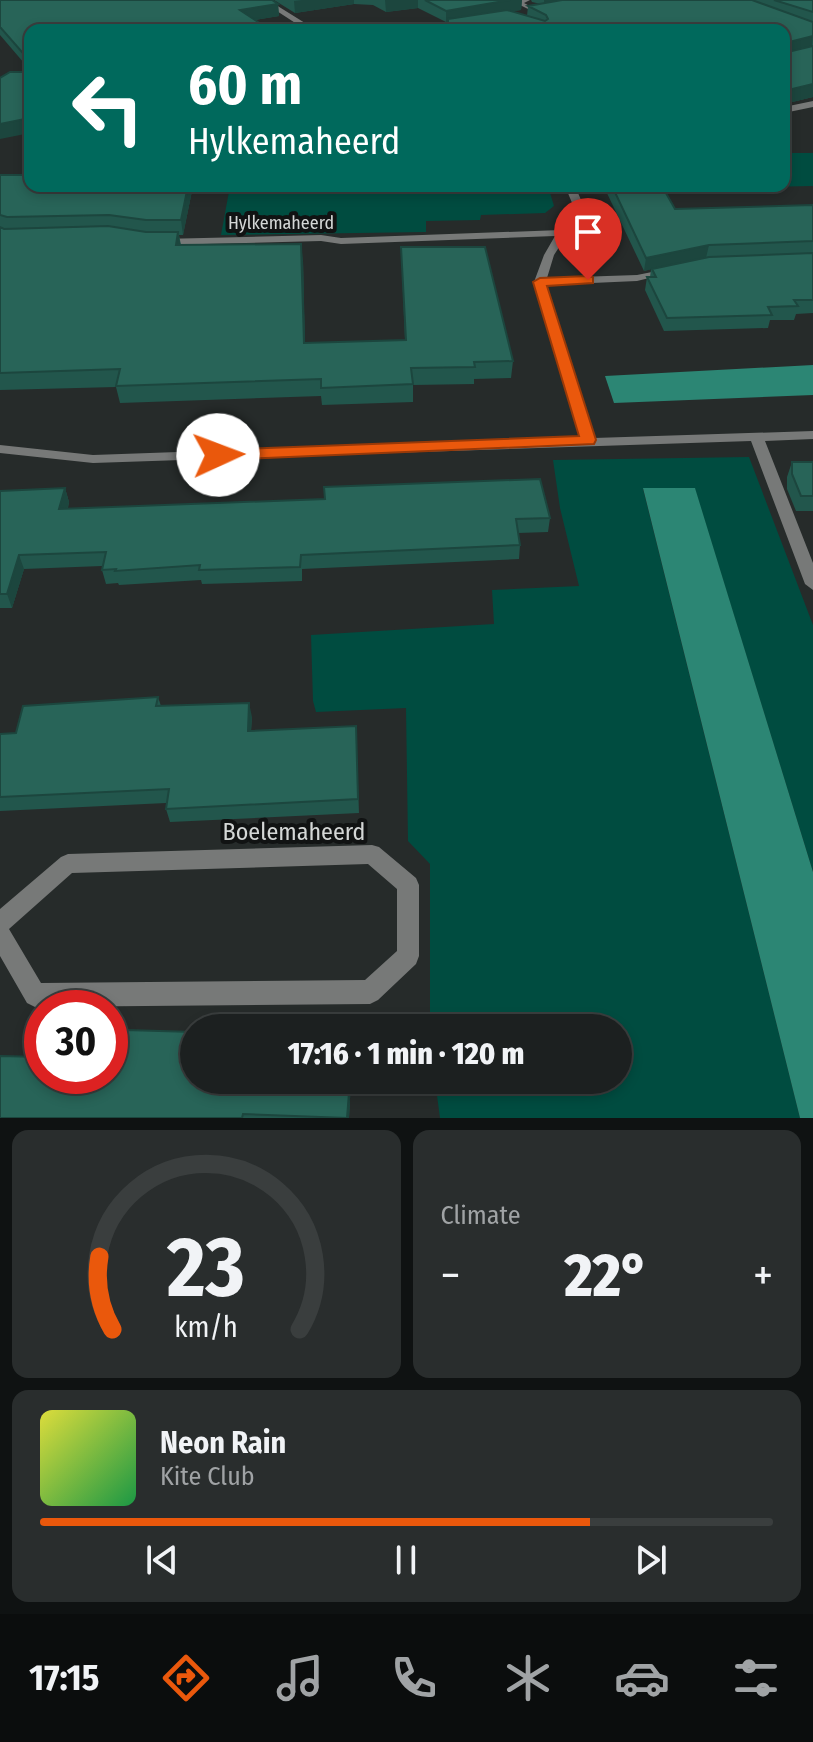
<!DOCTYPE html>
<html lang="en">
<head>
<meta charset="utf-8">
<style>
	body { margin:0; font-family:"Fira Sans Condensed",sans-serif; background:#292d2d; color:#f1f3f6; height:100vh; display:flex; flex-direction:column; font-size:30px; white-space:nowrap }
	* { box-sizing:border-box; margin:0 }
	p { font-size:26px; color:#a0a3a5 }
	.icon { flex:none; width:44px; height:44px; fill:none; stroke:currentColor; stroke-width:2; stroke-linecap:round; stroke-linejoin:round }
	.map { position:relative; height:1118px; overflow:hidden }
	.drawer { display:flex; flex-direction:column; gap:12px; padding:12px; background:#0f1212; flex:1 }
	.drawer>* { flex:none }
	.banner { position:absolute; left:24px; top:24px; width:766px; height:168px; border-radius:16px; box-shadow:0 4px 12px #0003,0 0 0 2px #3a3e3e; background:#00695c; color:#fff; overflow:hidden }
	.speed { position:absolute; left:24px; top:990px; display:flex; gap:16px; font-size:40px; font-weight:700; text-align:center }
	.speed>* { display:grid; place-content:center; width:104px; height:104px; border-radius:50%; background:#1c2020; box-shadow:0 4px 12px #0003,0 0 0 2px #3a3e3e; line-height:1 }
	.speed .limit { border:12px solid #d22; background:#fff; color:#111 }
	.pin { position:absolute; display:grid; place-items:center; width:68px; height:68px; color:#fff; margin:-82px -34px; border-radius:50% 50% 50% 0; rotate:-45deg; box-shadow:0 0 8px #0007 }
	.pin .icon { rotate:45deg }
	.me { position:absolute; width:88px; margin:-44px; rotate:88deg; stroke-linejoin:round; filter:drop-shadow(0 0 6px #0008) }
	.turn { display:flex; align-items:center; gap:28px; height:168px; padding:0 32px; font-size:36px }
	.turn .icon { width:104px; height:104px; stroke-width:2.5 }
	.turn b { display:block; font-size:56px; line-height:68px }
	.big { font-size:60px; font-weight:800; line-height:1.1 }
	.drawer .widget { flex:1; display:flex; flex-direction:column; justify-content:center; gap:12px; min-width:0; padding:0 28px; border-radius:16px; background:#292d2d }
	.drawer .dial { align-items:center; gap:0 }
	.dial svg { height:208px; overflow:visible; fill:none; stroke:#3a3e3e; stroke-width:7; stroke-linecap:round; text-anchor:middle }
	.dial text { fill:#f1f3f6; stroke:none }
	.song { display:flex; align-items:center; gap:24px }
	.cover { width:96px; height:96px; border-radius:12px; background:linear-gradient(135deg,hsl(60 70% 55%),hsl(140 70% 35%)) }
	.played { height:8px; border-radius:4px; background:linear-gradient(90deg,#ea580c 75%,#3a3e3e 75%) }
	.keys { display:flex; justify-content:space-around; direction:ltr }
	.heat { display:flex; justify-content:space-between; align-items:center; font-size:44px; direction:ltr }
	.drawer .tiles { flex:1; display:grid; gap:12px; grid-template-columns:1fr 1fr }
	.widget:last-child { grid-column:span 2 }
	.trip { position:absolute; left:180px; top:1014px; width:452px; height:80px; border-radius:40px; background:#1c2020; box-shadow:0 4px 12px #0003,0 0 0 2px #3a3e3e; font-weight:800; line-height:80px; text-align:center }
	.tabs { display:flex; height:128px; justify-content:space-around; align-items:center; background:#0b0d0d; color:#a0a3a5 }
	.tabs .icon { width:56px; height:56px }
	.tabs .current { color:#ea580c }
	.tabs b { font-size:36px; color:#f1f3f6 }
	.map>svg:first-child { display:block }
</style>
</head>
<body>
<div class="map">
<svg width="813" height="1118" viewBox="0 0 813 1118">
	<rect width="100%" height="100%" fill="#262b2a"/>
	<path fill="#004c40" d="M784 153H813V186L717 188 716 186H784Z
		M230 186H548L554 206 545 213 481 215 480 220 426 221V232L221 235Z
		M749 457 813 625V872L695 489H643L800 1118H440L435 1080H618V1028H430V864L408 841 406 708 316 712 313 701 311 635 494 624 492 590 579 586 560 508 553 460Z"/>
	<path fill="#2c8674" d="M813 365V395L614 403 605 376Z
		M643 488H695L813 872V1118H800Z"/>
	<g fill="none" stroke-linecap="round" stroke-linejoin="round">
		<path fill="#777978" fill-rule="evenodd" d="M260 0H268L313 28H357L361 30H306Z
			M518 0H530L524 3 541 12 536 13 516 3Z
			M470 22 467 26 427 30 431 28Z
			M813 101V107L784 113V107Z
			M565 186H575L591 223 567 235 554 255 547 278 637 275 672 268 678 271 637 281 547 285 594 438 813 431V439L765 441 813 563V590L805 584 751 441 93 463 0 453V445L93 455 581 438 534 282 544 255 555 236 341 244 321 241 161 245 156 242 161 239 321 235 341 238 561 230 580 222Z
			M372 845 379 847 416 878 419 885V956L416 964 378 1000 370 1004 35 1007 27 1003 0 956V909L61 857 68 854ZM368 864 397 889V951L365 980 41 983 9 929 72 873Z"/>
	</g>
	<path fill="#22564c" d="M0 0 278 4 279 16 255 20 30 133 26 72 24 63 0 35Z
		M274 0H522L521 10 512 11 527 16 528 6 541 4 532 2 531 0H813V97L784 104V30H447L448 23 418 8 386 12 373 5 354 4 295 13Z
		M0 175 30 186H193L183 235H179L181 245 303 260 305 343 405 340 401 247 513 361 511 378 474 379V384L413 385V402L322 405 321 396 120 403 116 387 0 390Z
		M606 186H662L675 209 813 205V313L796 314 794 320H770L768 328 664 331 645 290 647 277H650L651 269 644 271 605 189Z
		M792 462H813V511H796L787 489V477Z
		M65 488 69 502 68 508 550 518 548 532 518 533 520 545 519 559 302 569V581L202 584 201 580 119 585 118 583 106 584 102 570V566L24 569 12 608H0V491Z
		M158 697 161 706 252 717 251 731 356 726 359 813 170 822 166 809V803L0 811V734L16 733Z
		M351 1080 349 1118H0Z"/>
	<path fill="#1c463e" d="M302 0H354V4L295 13 294 1Z
		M385 0H418V8L386 12Z
		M510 0H522L521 10 446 23V11Z
		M544 0H581L544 5Z
		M278 4 279 16 242 22 240 10Z
		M813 36 812 48 784 56 785 43Z
		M813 84V97L784 104V91Z
		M30 118V133L0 139V124Z
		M188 186H193L183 235 181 220Z
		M178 232 181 247 176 245Z
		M301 244 303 260 305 360 304 343Z
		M709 245 706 258 644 271 646 258Z
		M65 488 69 502 64 523 59 509Z
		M19 555 24 569 12 608 7 594Z
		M249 703 252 717 250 745 248 731Z
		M350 1080H351L349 1118H347Z"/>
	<path fill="#286458" stroke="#1c463e" stroke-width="2" d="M0 0H272L278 4 240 10 270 30H30V118L0 124V78L10 72H29V64L24 63 29 60 0 27Z
		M425 0H510L446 11Z
		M562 0H752L813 22V36L785 43 784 49 788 52 813 46V84L784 91V30H580L448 23V19L507 10 545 21 548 19 546 15 528 6Z
		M774 0H813V12Z
		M0 175H30V186H188L181 220H146L109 215 7 217 0 215Z
		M612 186H662L675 209 813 205V241L709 245 646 258Z
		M108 226 146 232H178L176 245 301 244 304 343 406 340 401 247H485L513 361 474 362 475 367 411 368 413 384 321 388V379L116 386 120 369 0 373V227L4 229Z
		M813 253V300H794L798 306 768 307 772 315 667 318 647 277H656L652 269 709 257Z
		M792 462H813V496H801L792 474Z
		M540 479 550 518 516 519 520 545 301 555 300 567 199 570 200 565 115 571 116 569 102 570 106 552 19 555 7 594H0V491L65 488 59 509 325 499 324 487Z
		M158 697 156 706 249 703 248 731 356 726 358 799 166 809 169 789 0 797V734L16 733 23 706Z
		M125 1030 194 1032V1080H350L347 1118 243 1114 242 1118H0V1056L42 1057V1076H110V1059H119Z"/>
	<path fill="#ea580c" stroke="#983908" stroke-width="2" d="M588 276 593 277V283L547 286 596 440 594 444 218 460 209 455 218 450 579 436 533 282 540 278Z"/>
	<g text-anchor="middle" stroke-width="8" stroke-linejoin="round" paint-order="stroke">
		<g font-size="18" fill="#d4d7d6" stroke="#111313">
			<text x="281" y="229">Hylkemaheerd</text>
		</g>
		<g font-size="24" fill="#d4d7d6" stroke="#111313">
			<text x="294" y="840">Boelemaheerd</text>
		</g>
	</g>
</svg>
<div class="speed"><div class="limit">30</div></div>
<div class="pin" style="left:588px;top:280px;background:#d93025"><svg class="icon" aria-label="arrive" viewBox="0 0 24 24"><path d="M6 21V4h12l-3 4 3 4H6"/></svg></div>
<svg class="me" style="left:218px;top:455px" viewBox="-20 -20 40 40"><circle r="19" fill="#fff"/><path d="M0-13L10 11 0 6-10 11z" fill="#ea580c"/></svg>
<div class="trip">17:16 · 1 min · 120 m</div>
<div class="banner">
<div class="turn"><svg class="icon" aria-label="left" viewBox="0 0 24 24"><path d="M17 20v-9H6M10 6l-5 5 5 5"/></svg><div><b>60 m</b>Hylkemaheerd</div></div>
</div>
</div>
<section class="drawer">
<div class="tiles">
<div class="widget dial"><svg viewBox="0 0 100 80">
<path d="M14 69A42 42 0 1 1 86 69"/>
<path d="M14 69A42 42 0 0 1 9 41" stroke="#ea580c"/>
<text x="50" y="56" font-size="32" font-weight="700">23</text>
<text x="50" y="72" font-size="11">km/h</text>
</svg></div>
<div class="widget"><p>Climate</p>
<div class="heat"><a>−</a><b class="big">22°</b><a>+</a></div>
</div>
<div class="widget">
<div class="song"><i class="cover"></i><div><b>Neon Rain</b><p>Kite Club</p></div></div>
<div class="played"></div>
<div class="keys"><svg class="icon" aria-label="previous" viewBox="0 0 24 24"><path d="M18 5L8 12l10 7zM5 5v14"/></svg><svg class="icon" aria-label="pause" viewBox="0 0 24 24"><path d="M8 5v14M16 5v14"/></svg><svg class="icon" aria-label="next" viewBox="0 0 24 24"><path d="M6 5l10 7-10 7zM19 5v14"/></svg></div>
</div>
</div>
</section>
<nav class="tabs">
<b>17:15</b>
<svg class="icon current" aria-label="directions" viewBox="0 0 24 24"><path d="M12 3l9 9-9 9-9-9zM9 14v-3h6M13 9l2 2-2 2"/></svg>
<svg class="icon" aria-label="music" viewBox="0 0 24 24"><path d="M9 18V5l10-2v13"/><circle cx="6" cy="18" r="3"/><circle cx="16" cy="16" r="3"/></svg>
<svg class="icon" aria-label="phone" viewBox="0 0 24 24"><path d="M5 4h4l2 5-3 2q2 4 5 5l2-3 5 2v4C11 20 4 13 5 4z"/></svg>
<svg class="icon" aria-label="climate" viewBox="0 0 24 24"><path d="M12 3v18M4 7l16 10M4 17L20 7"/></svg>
<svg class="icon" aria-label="car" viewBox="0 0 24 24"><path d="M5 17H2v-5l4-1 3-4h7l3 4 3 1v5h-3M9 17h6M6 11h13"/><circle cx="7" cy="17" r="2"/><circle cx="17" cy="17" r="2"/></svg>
<svg class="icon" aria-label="filters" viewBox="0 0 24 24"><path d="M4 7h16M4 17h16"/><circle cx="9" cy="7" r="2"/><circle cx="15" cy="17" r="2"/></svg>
</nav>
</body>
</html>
